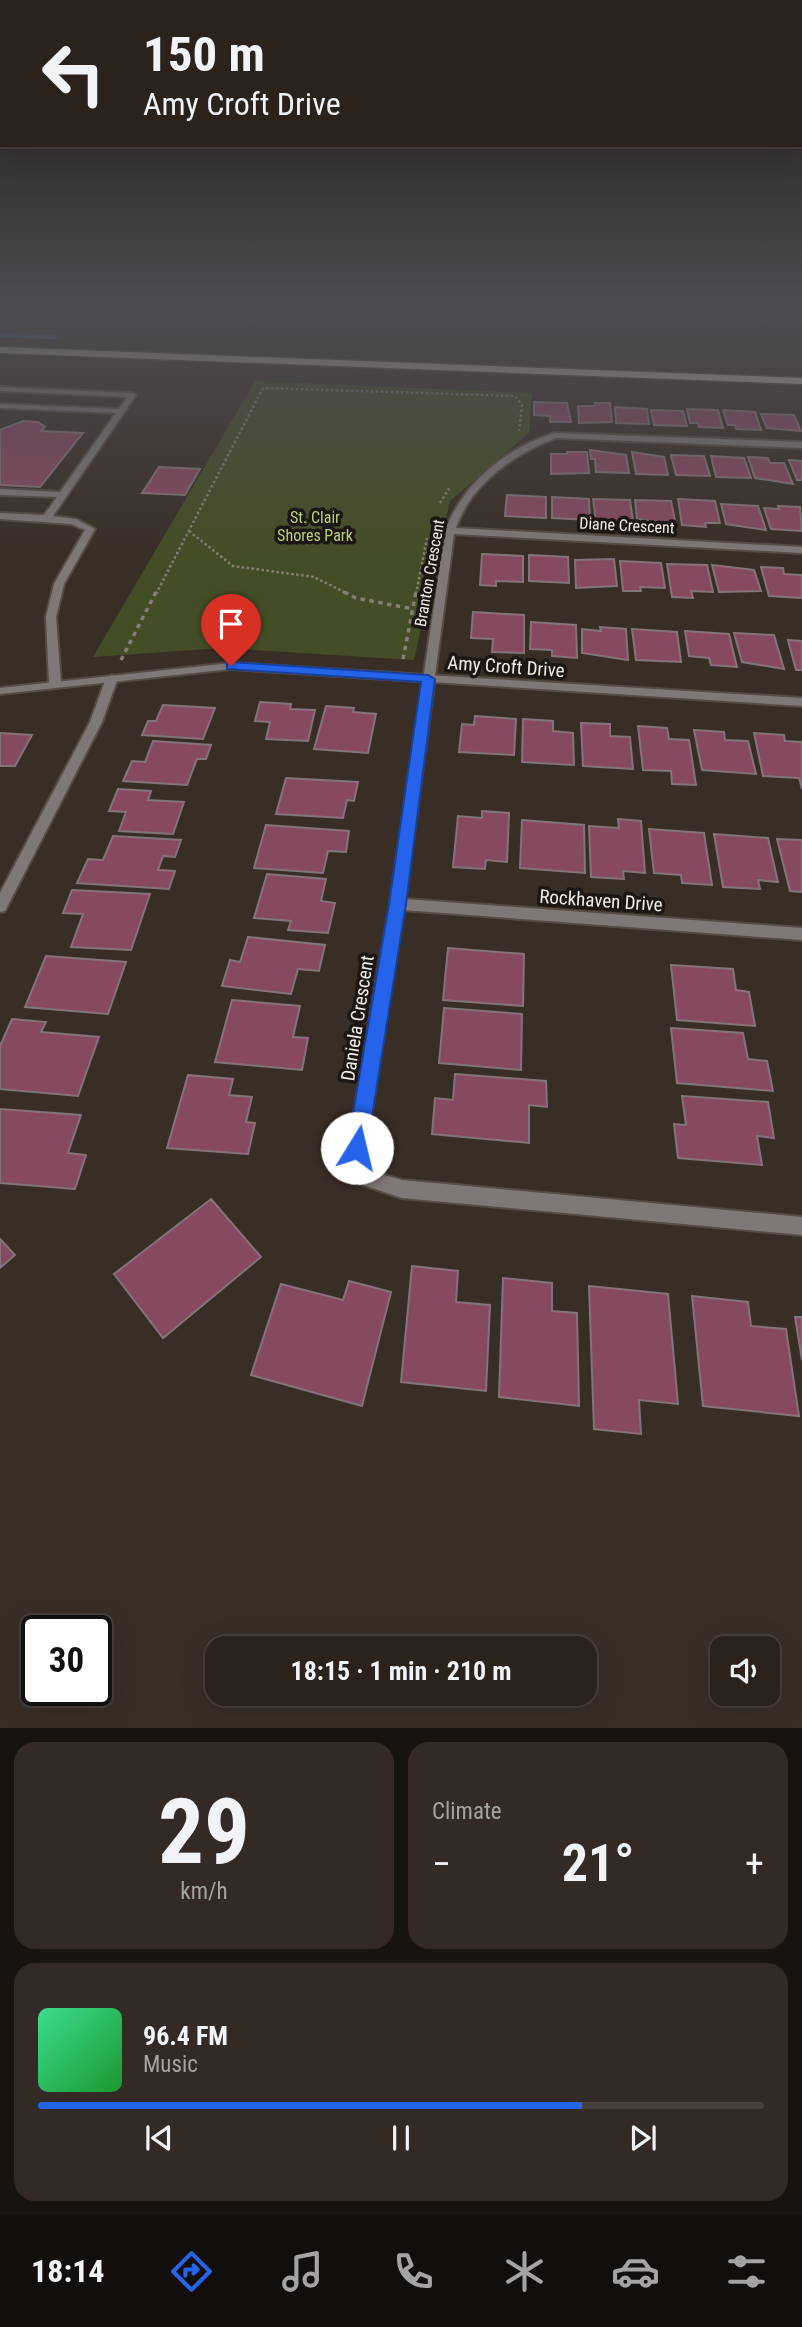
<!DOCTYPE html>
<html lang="en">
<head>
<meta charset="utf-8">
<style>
	body { margin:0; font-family:"Roboto Condensed",sans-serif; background:#332a25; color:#f1f3f6; height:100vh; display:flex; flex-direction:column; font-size:26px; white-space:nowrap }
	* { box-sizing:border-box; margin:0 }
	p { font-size:23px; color:#a6a4a3 }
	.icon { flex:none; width:38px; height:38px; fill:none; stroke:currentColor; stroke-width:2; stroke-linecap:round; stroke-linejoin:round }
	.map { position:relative; height:1728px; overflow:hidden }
	.side { display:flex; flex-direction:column; gap:14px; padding:14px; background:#18130f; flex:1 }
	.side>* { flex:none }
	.banner { position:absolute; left:0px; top:0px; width:803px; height:147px; box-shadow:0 7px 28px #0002,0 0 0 2px #473f3b; background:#2b221c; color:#f1f3f6; overflow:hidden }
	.controls { position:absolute; left:710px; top:1636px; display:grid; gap:14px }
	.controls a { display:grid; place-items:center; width:70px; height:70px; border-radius:14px; background:#2b221c; box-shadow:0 7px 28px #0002,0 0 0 2px #473f3b; font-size:35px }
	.speed { position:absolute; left:21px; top:1615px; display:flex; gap:14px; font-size:35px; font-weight:700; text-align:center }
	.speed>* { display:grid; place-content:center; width:91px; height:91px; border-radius:50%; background:#2b221c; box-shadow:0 7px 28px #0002,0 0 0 2px #473f3b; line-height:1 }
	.speed .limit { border:4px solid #111; border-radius:10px; background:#fff; color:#111 }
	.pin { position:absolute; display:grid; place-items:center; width:60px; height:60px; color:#fff; margin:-72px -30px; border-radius:50% 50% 50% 0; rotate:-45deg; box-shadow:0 0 7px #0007 }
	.pin .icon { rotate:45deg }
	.me { position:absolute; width:77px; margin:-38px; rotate:9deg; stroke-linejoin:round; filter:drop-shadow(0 0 5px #0008) }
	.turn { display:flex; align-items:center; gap:24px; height:147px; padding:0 28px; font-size:32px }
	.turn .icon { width:91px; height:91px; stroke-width:2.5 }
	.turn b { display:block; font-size:49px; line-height:60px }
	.big { font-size:52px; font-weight:700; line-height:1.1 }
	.side .card { flex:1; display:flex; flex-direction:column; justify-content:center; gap:10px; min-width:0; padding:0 24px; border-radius:21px; background:#332a25 }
	.side .dial { align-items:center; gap:0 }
	.dial b { font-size:91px; line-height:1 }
	.song { display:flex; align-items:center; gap:21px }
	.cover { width:84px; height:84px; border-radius:10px; background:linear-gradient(135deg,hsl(150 70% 55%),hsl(130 70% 35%)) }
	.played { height:7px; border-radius:4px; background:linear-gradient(90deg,#2563eb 75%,#473f3b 75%) }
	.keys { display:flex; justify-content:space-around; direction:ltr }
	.heat { display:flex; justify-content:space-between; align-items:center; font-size:38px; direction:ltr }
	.side .tiles { flex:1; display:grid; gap:14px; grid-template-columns:1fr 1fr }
	.card:last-child { grid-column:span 2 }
	.trip { position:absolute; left:205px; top:1636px; width:392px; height:70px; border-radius:21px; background:#2b221c; box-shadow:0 7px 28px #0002,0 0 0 2px #473f3b; font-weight:700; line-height:70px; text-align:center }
	.tabs { display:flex; height:112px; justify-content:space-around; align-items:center; background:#110e0b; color:#a6a4a3 }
	.tabs .icon { width:49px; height:49px }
	.tabs .current { color:#2563eb }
	.tabs b { font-size:32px; color:#f1f3f6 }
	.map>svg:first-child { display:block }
</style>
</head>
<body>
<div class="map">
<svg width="802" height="1729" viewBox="0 0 802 1729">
	<rect width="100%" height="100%" fill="#392e26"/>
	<path fill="#444e26" d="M255 381 532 393 529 433 450 501 414 660 222 648 93 657Z"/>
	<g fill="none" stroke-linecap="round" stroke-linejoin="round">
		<path stroke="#356f97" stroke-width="4.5" d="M0 335 55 337"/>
	</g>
	<path fill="#874960" stroke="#847479" stroke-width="2" d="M534 402 567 403 571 422H550V416L534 415Z
		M595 403H610L612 422 579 423 578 406H595Z
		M615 407 647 409 649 424 616 423Z
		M687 409 718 410 723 428 699 427 698 423H690Z
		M651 410 683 411 687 426 654 425Z
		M723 410 755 412 761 430 736 429 735 425H728Z
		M761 414 794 415 801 431 767 428Z
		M23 421 38 422 45 427 41 431 83 433 40 487 0 485V430Z
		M590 450 626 455 629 473 596 472 595 459H591Z
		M567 452H587L589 473 551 474V454H567Z
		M632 452 664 457 668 475 636 474Z
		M671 455 704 456 710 476 676 475Z
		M711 456 744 458 751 478 716 477Z
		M748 457 768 458 770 463H784L793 484 755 478Z
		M789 460 802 461V480H797Z
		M159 467 200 469 185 495 142 493Z
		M507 495 546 497V518L505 516Z
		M552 497 589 499 590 520 552 518Z
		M593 499 630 500 633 521 596 522Z
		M678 499 715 501 720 523H705L706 527 682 525Z
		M635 500 671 501 676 525 637 519Z
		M721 504 758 506 766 530 726 524Z
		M778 506 800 507 802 531 771 529 764 508 779 509Z
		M482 554 523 556V582L496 581V586L480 585Z
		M529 555 568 557 569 583 529 581Z
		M614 559 617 586 576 588 575 560Z
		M620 561 661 563 665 588 640 587 641 591H623Z
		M667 564 707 565 713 592 691 591 693 598 672 597Z
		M712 565 754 570 761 591 719 592Z
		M761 567 783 568 784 574 802 575V598L769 596Z
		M473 612 524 615V653L492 652 493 639 471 638Z
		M531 622 576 625 577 658 552 656V650L530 649Z
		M600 627 626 629 628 660 582 653V629L601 631Z
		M632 629 677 632 681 662 636 660Z
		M685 631 729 634 737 667 711 665 709 658 689 656Z
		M734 633 774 635 784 669 742 662Z
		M788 640 802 641V670H796Z
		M260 702 291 704 290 709 315 710 308 741 266 739 270 722 255 721Z
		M163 705 215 708 203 739 142 735 148 721H156Z
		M326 706 354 708 353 712 376 714 368 753 314 749Z
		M475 716 516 719 514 755 459 752 462 724 474 725Z
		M523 719 553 721V731L573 733 574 765 522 762Z
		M581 723 610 724V736L630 737 633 769 583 766Z
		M638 726 667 728 669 739 689 740 696 785 672 784 671 771 643 770Z
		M694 730 724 732 725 740 748 741 756 774 702 770Z
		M0 733 32 735 15 766H0Z
		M754 733 784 735 785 741 802 742V789L799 778 763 776Z
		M153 741 211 745 206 759H197L187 785 123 781 132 761 145 762Z
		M286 778 358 782 354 801 347 800 343 818 276 814Z
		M118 789 151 791 148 800 184 802 173 834 119 831 126 812 109 811Z
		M482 811 509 813 507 862 486 860 485 869 453 867 458 816 482 818Z
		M618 819 641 821 645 873 623 871 624 879 591 877 589 826 619 828Z
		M522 820 584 825 585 873 520 868Z
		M266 825 349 831 346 852 328 851 323 873 254 868Z
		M649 829 704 833 712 885 682 883 681 875 654 873Z
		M714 834 768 838 778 882 758 880 760 889 723 887Z
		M113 836 181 840 175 857 163 856 158 870 175 871 169 889 77 883 88 859 103 860Z
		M777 839 802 840V892L790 891Z
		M267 874 326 879 321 901 335 903 328 933 288 930 291 921 254 918Z
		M72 890 150 894 131 950 71 947 83 914 63 913Z
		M248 937 325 945 319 971 298 969 291 994 222 986 230 960 240 962Z
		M448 948 524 954 523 1006 443 1000Z
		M46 956 126 962 108 1014 25 1007Z
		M671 965 733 969 736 990 749 992 755 1026 677 1020Z
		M232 1000 300 1006 293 1037 308 1038 302 1070 215 1062Z
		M444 1008 522 1014 521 1070 439 1063Z
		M12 1019 46 1022 41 1032 99 1037 78 1096 0 1089V1046Z
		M671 1028 743 1033 748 1059 767 1061 773 1091 677 1083Z
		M455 1074 546 1081 547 1107 529 1105V1143L432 1134 435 1098 453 1100Z
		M188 1075 233 1079 229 1095 252 1097 246 1122 255 1123 248 1154 167 1148Z
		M682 1096 768 1102 774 1138 757 1136 762 1165 678 1158 674 1124 686 1125Z
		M0 1109 81 1115 68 1153 86 1155 75 1189 0 1183Z
		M211 1199 261 1257 163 1338 114 1274Z
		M0 1239 15 1255 0 1268Z
		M412 1266 458 1271 456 1302 490 1305 486 1391 401 1382Z
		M503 1278 552 1283V1311L577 1313 579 1406 499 1397Z
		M349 1281 391 1292 362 1406 251 1375 281 1284 343 1300Z
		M589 1286 668 1294 678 1404 639 1400 641 1434 594 1429Z
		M692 1296 748 1302 751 1326 786 1329 799 1416 703 1406Z
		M795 1317H802V1360Z"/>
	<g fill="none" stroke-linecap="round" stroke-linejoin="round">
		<defs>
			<path id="service" d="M0 387 132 393 136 395 53 516 76 519 95 529 64 584 56 617 61 684 55 687 49 684 46 617 54 584 85 530 71 524 0 519V513L44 515 57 497 0 495V489L60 492 116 413 0 408V404L119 409 127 397 0 391Z"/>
			<path id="minor" d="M555 433 802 442V448L556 438C514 454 471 484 456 528L802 547V553L454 534 405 899 802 928V940L403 910 366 1148 373 1172 402 1180 802 1217V1235L402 1198 360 1184 348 1148 390 904 445 531C462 484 507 447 555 433Z
				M112 675 118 678 102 722 7 907 5 911 0 912V893L90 722 106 678Z"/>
			<path id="tertiary" d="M231 663 802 698V706L231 669 0 694V688Z"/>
			<path id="primary" d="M0 347 802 378V384L0 353Z"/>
		</defs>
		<use href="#service" stroke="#574c45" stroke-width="4"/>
		<use href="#minor" stroke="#574c45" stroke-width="4"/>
		<use href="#tertiary" stroke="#574c45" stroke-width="4"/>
		<use href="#primary" stroke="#574c45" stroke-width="3"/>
		<path stroke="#877e77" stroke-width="2.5" stroke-dasharray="2.5 2.5" stroke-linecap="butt" d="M440 503 450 487
			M189 531 233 566 314 577 348 594
			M156 594 263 388 515 396 522 405 519 431
			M416 594 427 538"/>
		<path stroke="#877e77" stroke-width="3.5" stroke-dasharray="4.5 4.5" stroke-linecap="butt" d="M344 592 356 598 413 609
			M403 659 416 592
			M121 660 156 592"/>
		<use href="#service" fill="#7f7876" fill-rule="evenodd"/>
		<use href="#minor" fill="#7f7876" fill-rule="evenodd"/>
		<use href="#tertiary" fill="#7f7876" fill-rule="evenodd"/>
		<use href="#primary" fill="#cebebb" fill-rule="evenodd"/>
	</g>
	<linearGradient id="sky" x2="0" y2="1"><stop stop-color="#1f1915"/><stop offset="0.56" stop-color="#4e4c52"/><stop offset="1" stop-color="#4e4c52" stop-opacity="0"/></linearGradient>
	<rect width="802" height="555" fill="url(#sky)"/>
	<path fill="#2563eb" stroke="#184099" stroke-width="2" d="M231 662 428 675 435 679 406 904 367 1148 364 1154 357 1157 350 1154 347 1148 389 904 421 682 227 669V663Z"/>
	<g text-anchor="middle" stroke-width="7" stroke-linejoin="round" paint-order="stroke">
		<g font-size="16" fill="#bad178" stroke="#1c1714">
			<text x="315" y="523">St. Clair<tspan x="315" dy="18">Shores Park</tspan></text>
		</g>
		<g font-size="16" fill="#f3ece6" stroke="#1c1714">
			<text transform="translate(627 525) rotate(3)" y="6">Diane Crescent</text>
			<text transform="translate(429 573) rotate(-80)" y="6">Branton Crescent</text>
		</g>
		<g font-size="19" fill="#f3ece6" stroke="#1c1714">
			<text transform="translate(506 666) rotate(4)" y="7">Amy Croft Drive</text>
			<text transform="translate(601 900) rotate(4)" y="7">Rockhaven Drive</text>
			<text transform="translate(357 1018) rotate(-81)" y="7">Daniela Crescent</text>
		</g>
	</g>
</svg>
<div class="controls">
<a><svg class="icon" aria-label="sound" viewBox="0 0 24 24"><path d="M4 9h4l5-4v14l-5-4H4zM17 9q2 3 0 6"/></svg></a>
</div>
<div class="speed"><div class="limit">30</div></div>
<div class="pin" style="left:231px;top:666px;background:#d93025"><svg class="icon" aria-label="arrive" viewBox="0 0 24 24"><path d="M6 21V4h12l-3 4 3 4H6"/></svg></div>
<svg class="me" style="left:357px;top:1148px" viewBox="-20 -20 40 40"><circle r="19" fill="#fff"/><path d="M0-13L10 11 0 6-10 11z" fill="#2563eb"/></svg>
<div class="trip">18:15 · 1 min · 210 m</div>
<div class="banner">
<div class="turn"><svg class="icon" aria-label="left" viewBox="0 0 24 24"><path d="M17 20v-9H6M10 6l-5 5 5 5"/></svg><div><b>150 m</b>Amy Croft Drive</div></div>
</div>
</div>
<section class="side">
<div class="tiles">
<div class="card dial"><b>29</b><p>km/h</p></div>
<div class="card"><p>Climate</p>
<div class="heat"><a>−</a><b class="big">21°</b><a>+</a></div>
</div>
<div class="card">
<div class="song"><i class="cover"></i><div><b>96.4 FM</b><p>Music</p></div></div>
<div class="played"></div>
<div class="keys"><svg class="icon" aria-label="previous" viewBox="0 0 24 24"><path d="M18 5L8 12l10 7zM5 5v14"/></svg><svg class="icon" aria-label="pause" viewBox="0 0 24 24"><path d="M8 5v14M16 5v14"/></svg><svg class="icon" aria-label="next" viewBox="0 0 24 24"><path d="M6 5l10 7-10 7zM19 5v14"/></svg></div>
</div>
</div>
</section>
<nav class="tabs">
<b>18:14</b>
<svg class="icon current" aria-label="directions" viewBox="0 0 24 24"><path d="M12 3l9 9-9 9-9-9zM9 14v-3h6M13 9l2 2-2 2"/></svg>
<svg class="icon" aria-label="music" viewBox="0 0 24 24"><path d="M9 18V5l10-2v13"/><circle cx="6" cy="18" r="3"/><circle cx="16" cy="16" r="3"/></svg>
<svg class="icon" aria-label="phone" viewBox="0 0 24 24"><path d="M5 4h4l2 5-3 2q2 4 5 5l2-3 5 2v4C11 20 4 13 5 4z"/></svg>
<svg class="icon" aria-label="climate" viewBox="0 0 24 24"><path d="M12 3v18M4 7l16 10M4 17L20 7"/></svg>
<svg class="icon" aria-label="car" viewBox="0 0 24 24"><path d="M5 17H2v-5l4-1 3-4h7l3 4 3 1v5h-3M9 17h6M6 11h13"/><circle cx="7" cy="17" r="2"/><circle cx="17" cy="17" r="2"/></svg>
<svg class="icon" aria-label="filters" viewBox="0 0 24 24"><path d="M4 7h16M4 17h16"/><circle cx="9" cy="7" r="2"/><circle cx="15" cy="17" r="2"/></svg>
</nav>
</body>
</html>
